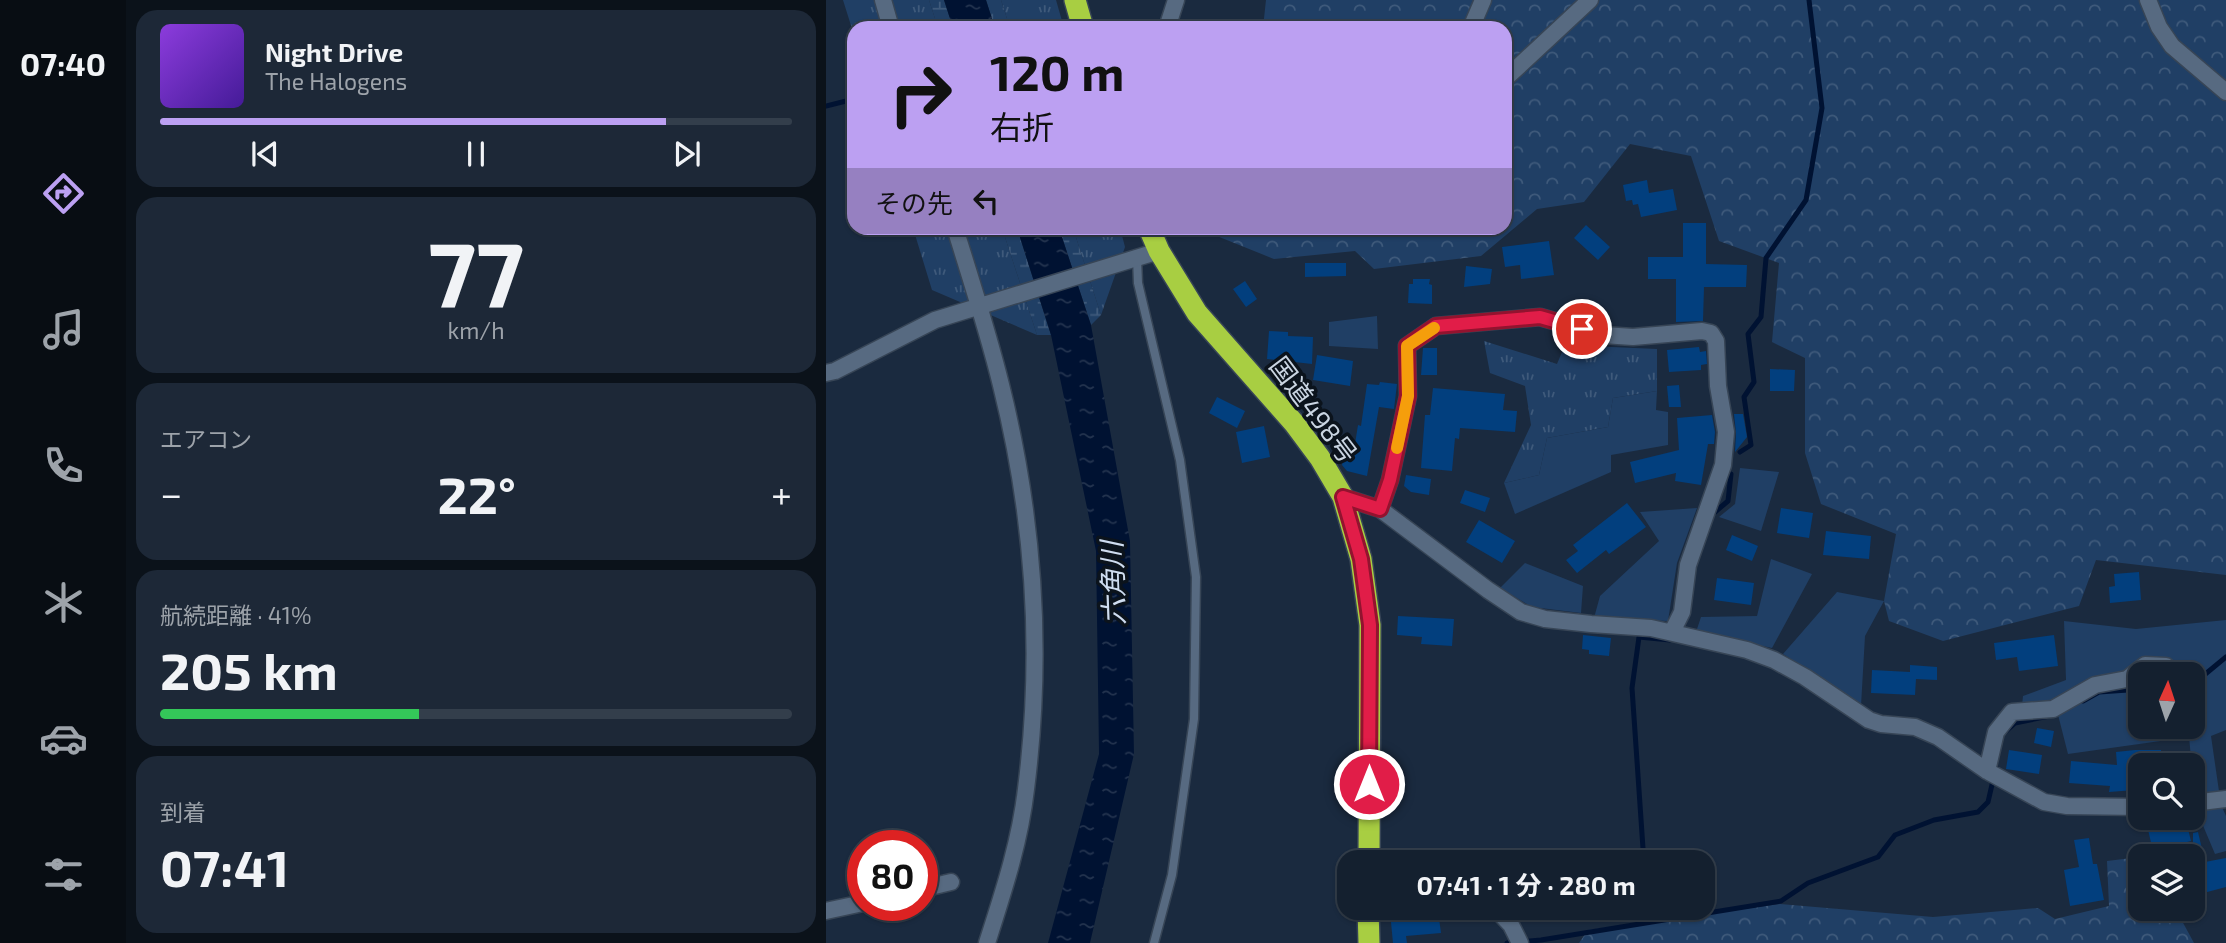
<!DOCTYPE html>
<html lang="ja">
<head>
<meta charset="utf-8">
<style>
	body { margin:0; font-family:"Exo 2","Noto Sans JP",sans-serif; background:#1d2837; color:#f1f3f6; height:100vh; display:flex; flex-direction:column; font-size:26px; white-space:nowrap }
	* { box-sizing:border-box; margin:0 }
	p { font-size:23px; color:#9da3aa }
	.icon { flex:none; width:38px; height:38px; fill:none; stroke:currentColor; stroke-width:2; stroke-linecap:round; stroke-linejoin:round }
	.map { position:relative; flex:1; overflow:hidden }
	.sheet { display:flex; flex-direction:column; gap:10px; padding:10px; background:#0b121a; width:700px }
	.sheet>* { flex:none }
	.top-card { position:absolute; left:21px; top:21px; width:665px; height:214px; border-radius:21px; box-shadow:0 2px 5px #0004,0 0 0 2px #333e4b; background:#bca0f2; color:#111; overflow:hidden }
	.needle { width:46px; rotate:3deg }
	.buttons { position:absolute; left:1302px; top:662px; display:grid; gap:14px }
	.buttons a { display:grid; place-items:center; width:77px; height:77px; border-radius:14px; background:#14202f; box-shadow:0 2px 5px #0004,0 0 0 2px #333e4b; font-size:35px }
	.speed { position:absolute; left:21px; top:830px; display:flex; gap:14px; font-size:35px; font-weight:700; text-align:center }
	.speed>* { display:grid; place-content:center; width:91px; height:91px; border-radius:50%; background:#14202f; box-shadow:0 2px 5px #0004,0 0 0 2px #333e4b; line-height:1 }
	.speed .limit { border:10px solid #d22; background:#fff; color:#111 }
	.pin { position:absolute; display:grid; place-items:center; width:60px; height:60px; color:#fff; margin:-30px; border:4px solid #fff; border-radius:50%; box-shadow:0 2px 7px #0007 }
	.me { position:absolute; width:77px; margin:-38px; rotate:0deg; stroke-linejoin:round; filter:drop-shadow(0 0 5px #0008) }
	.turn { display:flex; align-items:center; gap:24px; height:147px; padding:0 28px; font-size:32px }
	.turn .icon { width:91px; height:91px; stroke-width:2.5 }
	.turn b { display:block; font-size:49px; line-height:60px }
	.then { display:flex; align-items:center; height:66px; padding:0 28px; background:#0003; gap:14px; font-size:26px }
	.big { font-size:52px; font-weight:700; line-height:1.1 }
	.sheet .widget { flex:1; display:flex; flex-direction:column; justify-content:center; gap:10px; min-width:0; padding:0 24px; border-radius:21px; background:#1d2837 }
	.sheet .dial { align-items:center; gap:0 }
	.dial b { font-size:91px; line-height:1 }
	.song { display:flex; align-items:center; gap:21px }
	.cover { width:84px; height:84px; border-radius:10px; background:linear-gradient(135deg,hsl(270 70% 55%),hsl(260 70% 35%)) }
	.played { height:7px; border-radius:4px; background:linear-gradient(90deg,#bca0f2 80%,#333e4b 80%) }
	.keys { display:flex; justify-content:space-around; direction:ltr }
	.heat { display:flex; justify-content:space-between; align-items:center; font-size:38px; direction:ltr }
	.charge { height:10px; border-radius:5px; background:linear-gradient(90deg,#34c759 41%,#333e4b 0) }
	.trip { position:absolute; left:511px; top:850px; width:378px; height:70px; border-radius:21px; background:#14202f; box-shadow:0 2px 5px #0004,0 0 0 2px #333e4b; font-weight:700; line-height:70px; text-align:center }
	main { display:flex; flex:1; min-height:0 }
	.dock { display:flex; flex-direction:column; width:126px; justify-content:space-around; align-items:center; background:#080d13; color:#9da3aa }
	.dock .icon { width:49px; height:49px }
	.dock .on { color:#bca0f2 }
	.dock b { font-size:32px; color:#f1f3f6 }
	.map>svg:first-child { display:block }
</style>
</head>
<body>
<main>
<nav class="dock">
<b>07:40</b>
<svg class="icon on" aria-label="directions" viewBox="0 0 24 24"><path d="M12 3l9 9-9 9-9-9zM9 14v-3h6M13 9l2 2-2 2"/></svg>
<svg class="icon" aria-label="music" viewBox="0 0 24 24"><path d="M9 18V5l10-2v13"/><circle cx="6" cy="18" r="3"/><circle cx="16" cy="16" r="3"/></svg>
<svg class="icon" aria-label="phone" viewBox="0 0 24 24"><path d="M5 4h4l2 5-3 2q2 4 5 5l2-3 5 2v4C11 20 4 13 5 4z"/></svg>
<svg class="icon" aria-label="climate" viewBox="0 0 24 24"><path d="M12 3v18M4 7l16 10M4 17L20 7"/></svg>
<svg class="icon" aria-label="car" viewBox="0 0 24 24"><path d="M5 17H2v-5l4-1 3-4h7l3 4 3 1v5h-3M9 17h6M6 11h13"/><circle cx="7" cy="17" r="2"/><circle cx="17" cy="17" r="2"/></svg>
<svg class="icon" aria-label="filters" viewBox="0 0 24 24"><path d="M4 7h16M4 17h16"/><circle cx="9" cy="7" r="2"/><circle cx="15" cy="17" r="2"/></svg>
</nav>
<section class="sheet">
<div class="widget">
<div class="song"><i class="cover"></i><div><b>Night Drive</b><p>The Halogens</p></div></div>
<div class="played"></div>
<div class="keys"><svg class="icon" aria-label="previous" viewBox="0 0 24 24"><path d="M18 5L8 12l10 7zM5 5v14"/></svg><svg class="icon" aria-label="pause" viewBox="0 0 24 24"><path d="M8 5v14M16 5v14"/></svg><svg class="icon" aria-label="next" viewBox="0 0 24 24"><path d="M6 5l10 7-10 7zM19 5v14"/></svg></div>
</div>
<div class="widget dial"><b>77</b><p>km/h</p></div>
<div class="widget"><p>エアコン</p>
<div class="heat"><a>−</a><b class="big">22°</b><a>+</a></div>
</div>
<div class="widget"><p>航続距離 · 41%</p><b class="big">205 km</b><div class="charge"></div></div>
<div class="widget"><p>到着</p><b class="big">07:41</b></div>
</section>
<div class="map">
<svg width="1400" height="943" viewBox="0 0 1400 943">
	<defs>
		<pattern id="grass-tufts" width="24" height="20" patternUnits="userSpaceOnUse" patternTransform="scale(1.75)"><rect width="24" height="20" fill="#203f65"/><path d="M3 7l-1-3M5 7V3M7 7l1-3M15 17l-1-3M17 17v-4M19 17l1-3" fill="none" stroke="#3f5a7b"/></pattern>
		<pattern id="forest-crowns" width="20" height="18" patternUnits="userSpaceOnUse" patternTransform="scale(1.75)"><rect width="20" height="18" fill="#203f65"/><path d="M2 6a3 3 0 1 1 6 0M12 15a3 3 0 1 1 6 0" fill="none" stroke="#3f5a7b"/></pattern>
		<pattern id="wetland-marsh" width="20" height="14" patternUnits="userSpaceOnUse" patternTransform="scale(1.75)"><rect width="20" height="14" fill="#203f65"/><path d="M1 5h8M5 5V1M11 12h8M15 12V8" fill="none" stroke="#3f5a7b"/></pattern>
		<pattern id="water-ripples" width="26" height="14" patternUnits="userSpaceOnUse" patternTransform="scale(1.75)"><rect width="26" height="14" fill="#001232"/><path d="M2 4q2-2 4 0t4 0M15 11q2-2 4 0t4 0" fill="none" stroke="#24344f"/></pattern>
	</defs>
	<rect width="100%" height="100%" fill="#1a2a3f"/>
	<path fill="url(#grass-tufts)" d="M17 0H103L112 28H28V35Z
		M175 0H230L238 28H184Z
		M87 228H176L211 335 106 290Z
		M247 228H294L299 247 275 315Z
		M658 341 731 364 739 345 831 349V391L787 398 782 427 721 438 713 475 678 483 705 425 699 386 664 373Z"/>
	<path fill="url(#forest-crowns)" d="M440 0H1400V575L1270 560 1253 606 1117 641 1063 621 1058 601 1070 534 995 504 979 453V358L946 342 953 263 893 241 865 156 804 144 758 202 711 209 655 256 548 269 529 251 448 259 371 228H679V28H437Z
		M1314 857V908H1349L1368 943H753L762 930 954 904 1107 917 1212 908 1229 919 1283 906 1281 861Z"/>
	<path fill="url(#wetland-marsh)" d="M103 0H118L127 28H112Z
		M160 0H175L184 28H169Z
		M176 228H191L225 335H211Z
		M233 228H247L275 315 265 325Z"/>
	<path fill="#203f65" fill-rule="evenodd" d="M551 316 552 349 503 346V322Z
		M831 391 830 410 842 412V445L785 455V472L689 514 678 483 713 475 721 438 782 427 787 398Z
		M914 468 953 472 935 531 893 517 909 504Z
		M871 508 851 563 842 621 768 618 774 596 833 541 814 512Z
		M945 559 986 574 946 648 870 632 875 617 931 616Z
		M699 563 757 586 755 613 706 607 674 588Z
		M1011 592 1058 601 1039 636 1035 706 957 654Z
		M1400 620V730L1385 736 1395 805 1400 816V851L1389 854 1370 809 1363 737 1242 754 1229 703 1196 706 1197 696 1240 680 1238 621 1310 629ZM1314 674H1367V726H1314Z"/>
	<path fill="url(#water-ripples)" d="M118 0H160L169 28H127Z
		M191 228H233L265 325 304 541 308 754 264 943H222L273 754 270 551 225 335Z"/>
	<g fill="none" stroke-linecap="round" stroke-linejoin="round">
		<path stroke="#001232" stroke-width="5" d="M0 106 28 99
			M914 452 925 445 918 397 928 382 922 334 935 317 940 258 980 200 996 108 983 0
			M889 512 902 501 905 474
			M1367 676H1377L1400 657
			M1257 701 1273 692 1302 690 1314 679
			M1178 733 1189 723 1223 716
			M818 863 806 688 813 637 844 640
			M814 924 815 908
			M681 943 715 940 955 901 982 883 1052 857 1069 835 1108 820 1152 812 1162 802 1168 776"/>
	</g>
	<path fill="#023f7e" d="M821 180 823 193 847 189 851 210 815 217 812 204 807 205 806 200 800 201 797 185Z
		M857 223H880V264L921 265 920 287H878L877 321 850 322V279H822V257H857Z
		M760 225 784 247 772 260 748 238Z
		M723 241 728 275 695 279 694 265 679 267 676 247Z
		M479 263H520V276L479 277Z
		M640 266 666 269 664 284 638 287Z
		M587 279H604L603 284 606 285V304L582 303 583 284H587Z
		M419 281 431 299 420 307 407 289Z
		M443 331 462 332V336L487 337 486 364 441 359Z
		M873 347 874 352 880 351 881 364 875 365V370L843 372 841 350Z
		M597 348H611V375H595Z
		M491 355 527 361 524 386 487 380Z
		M944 369 969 370 968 391H944Z
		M554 382 571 384 568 409 553 407 541 476 521 471 516 465 518 454 527 456 532 425 535 426 541 384 553 385Z
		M853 385 855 407H843L841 386Z
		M607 388 679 394 677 410 691 411 689 432 634 428 633 439 629 438 626 471 595 468 599 415H604Z
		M391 397 419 411 411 428 383 413Z
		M908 414H917L921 437 909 452 910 433Z
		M886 415 889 432 888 444H882L875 485 849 481 850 473 809 483 804 462 853 450 851 418Z
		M438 426 444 457 416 463 410 432Z
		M580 475 605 479 603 495 585 492 578 486Z
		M639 490 664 498 659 512 634 503Z
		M801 503 820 527 783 554 780 550 751 573 740 560 752 551 747 545Z
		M955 508 987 513 983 538 951 533Z
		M653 520 689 541 676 563 640 542Z
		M1000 531 1045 536 1043 559 997 555Z
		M906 535 932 546 926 561 900 550Z
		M1313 572 1315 600 1284 603 1283 587 1289 586 1288 574Z
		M891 578 928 583 925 605 888 600Z
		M572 616 628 619 626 646 595 644 596 637 571 635Z
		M757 635 785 638 783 656 763 654V650L756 649Z
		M1228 635 1232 666 1193 671 1191 657 1170 660 1168 643Z
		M1084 665 1111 667V680L1090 679 1089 695 1045 693 1046 670 1084 672Z
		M1211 728 1228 731 1225 747 1208 743Z
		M1183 750 1216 755 1213 774 1180 769Z
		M1309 750H1335V765H1307L1309 790 1283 792 1284 786 1243 783 1245 761 1291 765 1290 752Z
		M1319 817H1338L1342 830 1361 825 1365 841 1327 851Z
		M1372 832 1379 862 1400 858V887L1370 895 1367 881V833Z
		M1263 838 1267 864H1271L1278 900 1244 906 1238 870 1253 867 1248 840Z
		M613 918 615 933 580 936 581 943H567L565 922Z"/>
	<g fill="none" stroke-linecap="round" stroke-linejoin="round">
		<defs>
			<path id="lane" d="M311 258 312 283 354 460 370 577 368 719 346 875 328 943"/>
			<path id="street" d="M57 0 65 28
				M1322 0 1333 27 1346 46 1400 92
				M341 28 350 0
				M645 28 657 0
				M679 79 764 0
				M129 228C145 280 162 332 175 385 208 517 217 655 200 789 194 842 177 893 161 943
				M0 373 9 371 109 320 333 251
				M517 497 554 509 662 590 695 612 719 619 765 624 825 628 921 650 948 660 979 677 1043 720 1055 724 1089 727 1112 737 1161 771 1218 802 1241 806 1314 807
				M554 509 564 480 582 396 581 346 610 326 714 317 777 335 807 337 876 331 885 333 890 341 892 386 900 432 897 465 862 565 856 612 846 632
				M1161 771 1170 732 1186 712 1227 709 1269 685 1301 679 1319 665 1340 666
				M1367 803 1400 799
				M96 889 125 882
				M669 908 685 925 694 943
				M0 911 37 903"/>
			<path id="highway" d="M249 0 257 28
				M323 228 333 251 371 313 468 423 494 458 517 497 535 559 544 625 543 863
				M542 908 543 943"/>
		</defs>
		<use href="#lane" stroke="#374556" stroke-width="11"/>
		<use href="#street" stroke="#374556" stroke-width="19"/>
		<use href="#highway" stroke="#374556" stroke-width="24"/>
		<use href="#lane" stroke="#576a81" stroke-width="8"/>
		<use href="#street" stroke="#576a81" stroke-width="16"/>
		<use href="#highway" stroke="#a8ce42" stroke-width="21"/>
	</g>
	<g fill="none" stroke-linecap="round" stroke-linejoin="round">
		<defs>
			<path id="route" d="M543 784 544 625 535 559 517 497 554 509 564 480 582 396 581 346 610 326 714 317 756 329"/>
		</defs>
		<use href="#route" stroke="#92132f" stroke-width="18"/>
		<use href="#route" stroke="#e11d48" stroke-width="12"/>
		<path stroke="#f59e0b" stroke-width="12" d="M571 448 582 396 581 346 608 328"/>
	</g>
	<g text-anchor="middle" stroke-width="7" stroke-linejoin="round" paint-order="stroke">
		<g font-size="26" fill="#cad5e2" stroke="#0b131c">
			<text transform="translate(487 410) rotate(53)" y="9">国道498号</text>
		</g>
		<g font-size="28" font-style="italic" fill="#cfddf0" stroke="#0b131c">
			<text transform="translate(287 583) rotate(-92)" y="10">六角川</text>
		</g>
	</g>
</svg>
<div class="buttons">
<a><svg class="needle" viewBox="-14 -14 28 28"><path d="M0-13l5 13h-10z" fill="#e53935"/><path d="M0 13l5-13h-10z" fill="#9da3aa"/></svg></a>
<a><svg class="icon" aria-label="search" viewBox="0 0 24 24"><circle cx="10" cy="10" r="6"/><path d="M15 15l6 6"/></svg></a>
<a><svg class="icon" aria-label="layers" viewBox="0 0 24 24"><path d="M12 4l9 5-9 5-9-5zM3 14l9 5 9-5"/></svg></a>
</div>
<div class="speed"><div class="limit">80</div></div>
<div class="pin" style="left:756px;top:329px;background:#d93025"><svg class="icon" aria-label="arrive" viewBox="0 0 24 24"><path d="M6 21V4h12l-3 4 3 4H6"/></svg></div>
<svg class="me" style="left:543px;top:784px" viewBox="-20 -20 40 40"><circle r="17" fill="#e11d48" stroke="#fff" stroke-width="3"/><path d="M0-11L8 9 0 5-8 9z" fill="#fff"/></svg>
<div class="trip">07:41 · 1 分 · 280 m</div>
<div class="top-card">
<div class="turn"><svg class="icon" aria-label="right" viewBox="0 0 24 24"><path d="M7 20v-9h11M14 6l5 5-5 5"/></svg><div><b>120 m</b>右折</div></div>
<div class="then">その先<svg class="icon" aria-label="left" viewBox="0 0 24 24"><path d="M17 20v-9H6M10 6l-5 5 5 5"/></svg></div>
</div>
</div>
</main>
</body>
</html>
